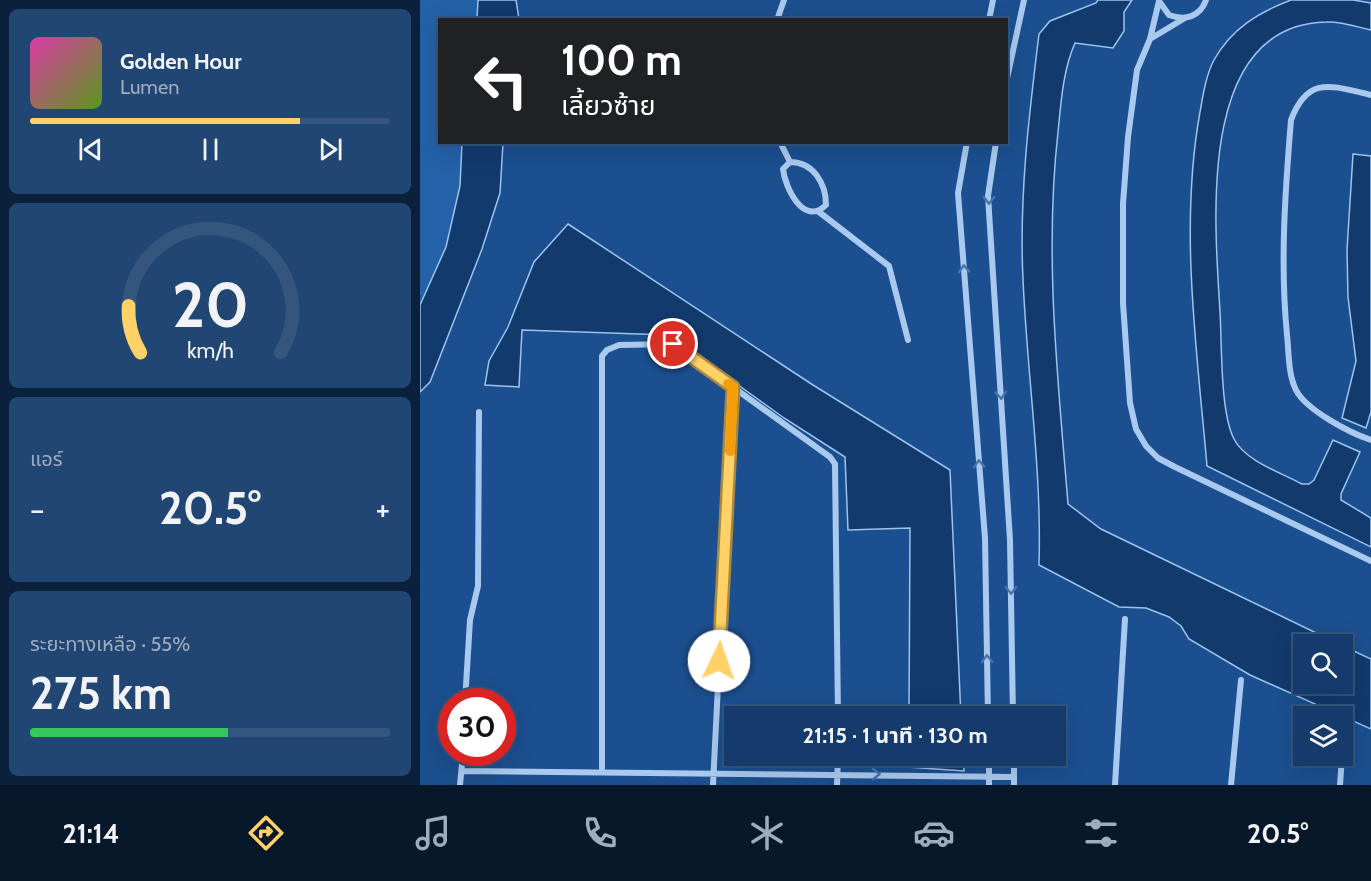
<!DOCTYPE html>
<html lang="th">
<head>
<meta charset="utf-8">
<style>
	body { margin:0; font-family:Cabin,"Noto Sans Thai",sans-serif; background:#214673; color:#f1f3f6; height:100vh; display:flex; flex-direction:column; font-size:22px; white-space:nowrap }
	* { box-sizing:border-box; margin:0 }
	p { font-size:20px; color:#9dadc1 }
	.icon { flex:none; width:33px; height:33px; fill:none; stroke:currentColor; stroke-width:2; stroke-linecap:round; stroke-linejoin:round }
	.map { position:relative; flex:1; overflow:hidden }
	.drawer { display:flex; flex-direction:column; gap:9px; padding:9px; background:#0b203b; width:420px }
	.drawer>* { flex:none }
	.banner { position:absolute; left:18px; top:18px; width:570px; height:126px; border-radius:0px; box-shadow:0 6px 24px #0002,0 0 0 2px #33557e; background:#202124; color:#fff; overflow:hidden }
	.fabs { position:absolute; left:873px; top:634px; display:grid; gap:12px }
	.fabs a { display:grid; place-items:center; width:60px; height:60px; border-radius:0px; background:#143b6b; box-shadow:0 6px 24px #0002,0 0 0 2px #33557e; font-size:30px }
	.speed { position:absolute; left:18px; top:688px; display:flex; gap:12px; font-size:30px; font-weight:700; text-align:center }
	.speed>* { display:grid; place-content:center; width:78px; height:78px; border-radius:50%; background:#143b6b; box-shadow:0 6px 24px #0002,0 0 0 2px #33557e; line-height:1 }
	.speed .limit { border:9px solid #d22; background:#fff; color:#111 }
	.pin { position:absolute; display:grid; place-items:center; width:51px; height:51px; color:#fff; margin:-26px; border:3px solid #fff; border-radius:50%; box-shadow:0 2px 6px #0007 }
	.me { position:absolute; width:66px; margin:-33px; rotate:3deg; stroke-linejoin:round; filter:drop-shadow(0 0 4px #0008) }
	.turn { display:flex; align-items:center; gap:21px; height:126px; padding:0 24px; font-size:27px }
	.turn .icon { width:78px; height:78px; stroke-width:2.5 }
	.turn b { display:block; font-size:42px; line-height:51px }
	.big { font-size:45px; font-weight:700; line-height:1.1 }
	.drawer .card { flex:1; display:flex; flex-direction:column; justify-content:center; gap:9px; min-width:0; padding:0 21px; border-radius:9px; background:#214673 }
	.drawer .dial { align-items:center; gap:0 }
	.dial svg { height:156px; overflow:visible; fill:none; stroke:#33557e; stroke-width:7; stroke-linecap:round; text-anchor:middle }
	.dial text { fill:#f1f3f6; stroke:none }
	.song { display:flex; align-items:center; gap:18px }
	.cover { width:72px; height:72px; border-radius:9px; background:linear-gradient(135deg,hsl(320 70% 55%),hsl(90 70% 35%)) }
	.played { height:6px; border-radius:3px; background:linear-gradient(90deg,#ffd166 75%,#33557e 75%) }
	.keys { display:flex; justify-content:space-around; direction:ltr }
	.heat { display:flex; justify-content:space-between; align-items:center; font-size:33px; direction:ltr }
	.charge { height:9px; border-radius:4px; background:linear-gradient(90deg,#34c759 55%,#33557e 0) }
	.trip { position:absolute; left:304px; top:706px; width:342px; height:60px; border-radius:0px; background:#143b6b; box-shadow:0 6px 24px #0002,0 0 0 2px #33557e; font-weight:700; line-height:60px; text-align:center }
	.dock { display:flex; height:96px; justify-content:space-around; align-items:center; background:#08182b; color:#9dadc1 }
	.dock .icon { width:42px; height:42px }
	.dock .active { color:#ffd166 }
	.dock b { font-size:27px; color:#f1f3f6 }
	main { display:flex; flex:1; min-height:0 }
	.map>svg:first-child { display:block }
</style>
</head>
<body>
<main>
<section class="drawer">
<div class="card">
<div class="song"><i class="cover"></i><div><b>Golden Hour</b><p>Lumen</p></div></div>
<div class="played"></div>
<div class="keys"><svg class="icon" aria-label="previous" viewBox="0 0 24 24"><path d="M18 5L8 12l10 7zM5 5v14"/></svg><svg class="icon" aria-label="pause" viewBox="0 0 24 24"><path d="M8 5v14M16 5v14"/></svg><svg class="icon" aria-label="next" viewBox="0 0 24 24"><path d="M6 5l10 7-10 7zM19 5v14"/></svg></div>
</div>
<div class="card dial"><svg viewBox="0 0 100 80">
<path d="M14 69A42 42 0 1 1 86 69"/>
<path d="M14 69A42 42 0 0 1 8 45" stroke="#ffd166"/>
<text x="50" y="56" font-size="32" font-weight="700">20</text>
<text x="50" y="72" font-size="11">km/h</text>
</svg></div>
<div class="card"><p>แอร์</p>
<div class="heat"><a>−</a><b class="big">20.5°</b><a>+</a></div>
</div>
<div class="card"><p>ระยะทางเหลือ · 55%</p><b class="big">275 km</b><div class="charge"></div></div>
</section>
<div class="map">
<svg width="951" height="785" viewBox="0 0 951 785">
	<rect width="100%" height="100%" fill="#1b4f8f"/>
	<path fill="#2461a8" d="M0 0H58L57 19 20 20V142L42 143 40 186 26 247 0 305Z"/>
	<path fill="#123a6d" stroke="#9cc4f0" stroke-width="1.5" d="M58 0H96L99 19H57Z
		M678 0H712L704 12V31L693 48 655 43C643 70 641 102 638 132 624 256 638 380 648 504L681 529 921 645H884V684H922L923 646 951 659V729L830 675 769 639 761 626 749 617 726 608 699 607 619 565C622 470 607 374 603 279 599 196 609 115 619 34L630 21 676 3Z
		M871 0H933L951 3V30C937 27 921 21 906 22 775 25 795 225 800 312 802 344 800 412 814 439 825 461 862 473 882 484H889L894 480 913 440 940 452 921 494V500L951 518V547L787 466C777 350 759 228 780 112 783 95 786 75 794 60 811 29 839 12 871 0Z
		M42 143H83L80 193 62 249 10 382 0 392V305L26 247 40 186Z
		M933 154 951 156V412L946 428 922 418 936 361 928 297 927 250Z
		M148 224 393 385 530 470 541 717H489L490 528 428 530 425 457 364 418 249 335 102 330 99 387 65 385 69 361 88 327 114 262Z
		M488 756H543L544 771 488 767Z"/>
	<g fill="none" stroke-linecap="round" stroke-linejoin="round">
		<path stroke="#a9c9ee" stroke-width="6" d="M739 1 730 39 717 70 708 137 703 204V303L710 403 716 429 726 446 738 458 755 467 951 561
			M739 1 749 15C765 21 780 17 786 0
			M357 20 364 0
			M569 20 573 0
			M730 39 765 18
			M586 83 604 0
			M951 95C912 86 888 75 871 120 865 193 860 263 867 335 869 353 868 374 876 390 886 410 930 433 951 440
			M360 142 370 162
			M547 142 538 193 565 538 568 717
			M576 142 568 196 590 540 593 717
			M370 162C393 162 406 183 406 205 384 227 365 188 363 169Z
			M399 212 469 266 488 340
			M45 702 50 620 58 586 59 412
			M569 756V785
			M594 756V785
			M922 756 924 737
			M182 770V356L187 350 199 345 253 344 410 457 415 464 418 717
			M42 771 594 777
			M40 785 43 753
			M293 785 313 387
			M417 785 418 756
			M695 785 705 619
			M811 785 821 680
			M920 785 922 756"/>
	</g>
	<defs><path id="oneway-chevron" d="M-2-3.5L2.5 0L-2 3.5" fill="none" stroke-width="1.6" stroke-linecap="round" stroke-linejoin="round" transform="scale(1.5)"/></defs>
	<g stroke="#4674ac">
		<use href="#oneway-chevron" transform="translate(569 200) rotate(90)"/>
		<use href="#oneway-chevron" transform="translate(544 269) rotate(-94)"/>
		<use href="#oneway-chevron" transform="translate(581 395) rotate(86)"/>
		<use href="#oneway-chevron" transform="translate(559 464) rotate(-94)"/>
		<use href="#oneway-chevron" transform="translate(591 590) rotate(89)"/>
		<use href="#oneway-chevron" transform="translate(567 659) rotate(-91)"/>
		<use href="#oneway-chevron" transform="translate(456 774)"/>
	</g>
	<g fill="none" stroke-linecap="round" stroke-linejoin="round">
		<defs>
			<path id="route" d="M253 344 313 387 299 661"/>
		</defs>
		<use href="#route" stroke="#a68842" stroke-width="15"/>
		<use href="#route" stroke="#ffd166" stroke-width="10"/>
		<path stroke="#f59e0b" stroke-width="10" d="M308 384 313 387 310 451"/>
	</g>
</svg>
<div class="fabs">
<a><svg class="icon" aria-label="search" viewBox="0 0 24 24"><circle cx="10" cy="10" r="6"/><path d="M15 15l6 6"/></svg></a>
<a><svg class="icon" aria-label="layers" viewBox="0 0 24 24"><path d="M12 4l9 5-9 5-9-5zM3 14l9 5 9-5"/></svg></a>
</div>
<div class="speed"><div class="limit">30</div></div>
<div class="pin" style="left:253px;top:344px;background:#d93025"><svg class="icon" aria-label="arrive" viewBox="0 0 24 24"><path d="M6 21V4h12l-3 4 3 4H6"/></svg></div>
<svg class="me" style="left:299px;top:661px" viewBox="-20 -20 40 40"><circle r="19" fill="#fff"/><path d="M0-13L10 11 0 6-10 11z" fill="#ffd166"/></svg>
<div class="trip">21:15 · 1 นาที · 130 m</div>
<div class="banner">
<div class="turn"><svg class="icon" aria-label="left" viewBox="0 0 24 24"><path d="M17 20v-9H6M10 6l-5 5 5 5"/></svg><div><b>100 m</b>เลี้ยวซ้าย</div></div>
</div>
</div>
</main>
<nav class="dock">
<b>21:14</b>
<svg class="icon active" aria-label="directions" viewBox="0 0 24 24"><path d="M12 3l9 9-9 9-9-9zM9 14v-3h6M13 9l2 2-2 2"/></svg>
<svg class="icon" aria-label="music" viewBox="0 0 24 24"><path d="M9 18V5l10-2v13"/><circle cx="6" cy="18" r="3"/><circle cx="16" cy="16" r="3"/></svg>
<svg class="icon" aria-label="phone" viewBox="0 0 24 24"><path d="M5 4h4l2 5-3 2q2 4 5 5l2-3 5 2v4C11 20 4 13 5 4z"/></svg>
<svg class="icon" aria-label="climate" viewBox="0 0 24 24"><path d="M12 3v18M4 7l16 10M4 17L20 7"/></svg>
<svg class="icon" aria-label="car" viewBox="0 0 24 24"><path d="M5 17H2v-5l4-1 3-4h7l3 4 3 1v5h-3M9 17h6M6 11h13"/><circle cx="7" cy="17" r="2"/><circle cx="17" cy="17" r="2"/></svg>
<svg class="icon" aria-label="filters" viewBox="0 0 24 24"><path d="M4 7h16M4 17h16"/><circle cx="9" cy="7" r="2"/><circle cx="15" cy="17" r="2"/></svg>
<b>20.5°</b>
</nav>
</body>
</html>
